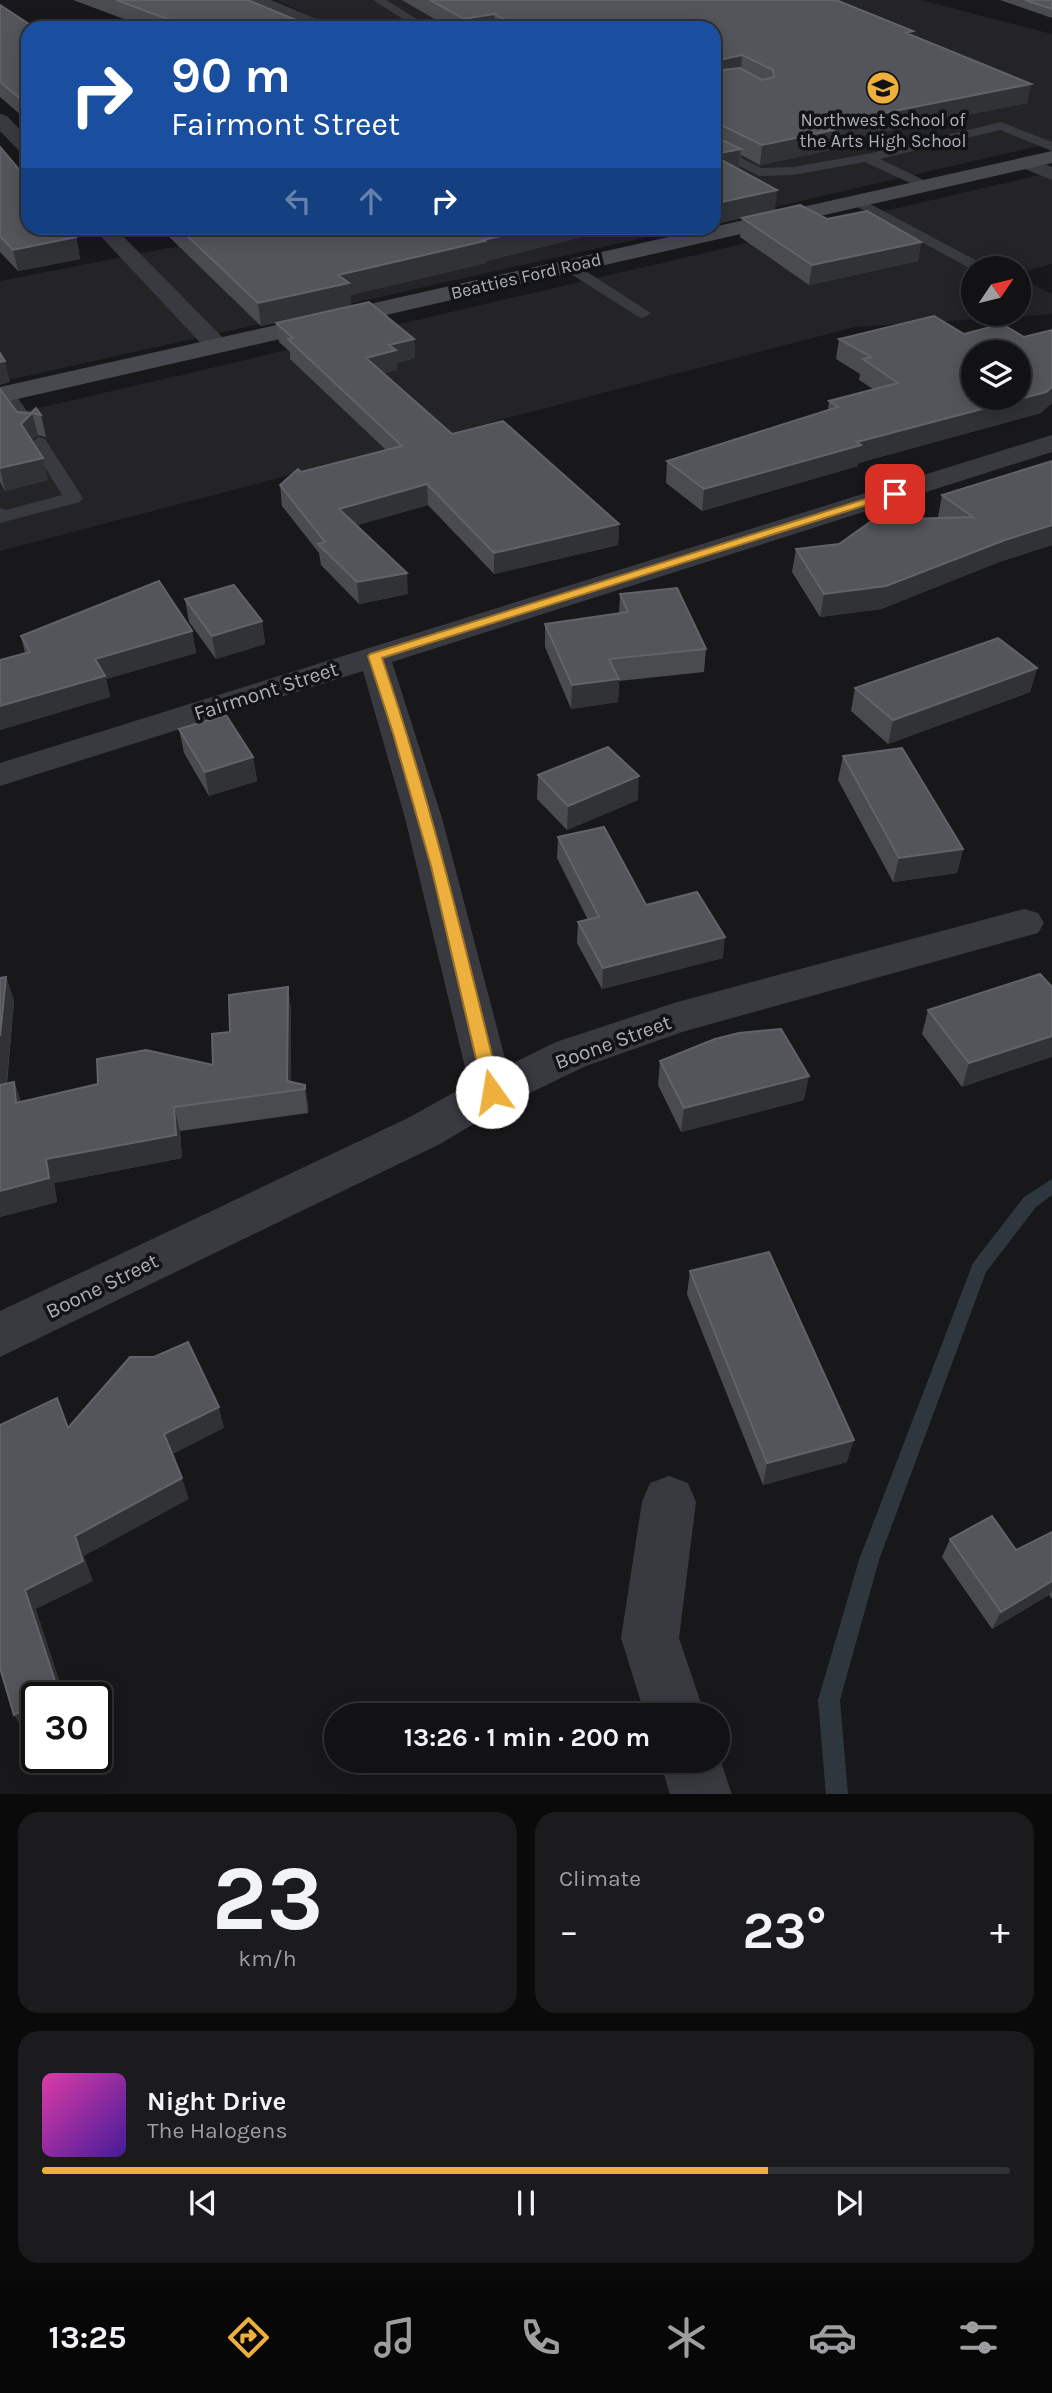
<!DOCTYPE html>
<html lang="en">
<head>
<meta charset="utf-8">
<style>
	body { margin:0; font-family:Karla,sans-serif; background:#1b1b1d; color:#f1f3f6; height:100vh; display:flex; flex-direction:column; font-size:26px; white-space:nowrap }
	* { box-sizing:border-box; margin:0 }
	p { font-size:23px; color:#9c9ea0 }
	.icon { flex:none; width:38px; height:38px; fill:none; stroke:currentColor; stroke-width:2; stroke-linecap:round; stroke-linejoin:round }
	.map { position:relative; height:1794px; overflow:hidden }
	.details { display:flex; flex-direction:column; gap:18px; padding:18px; background:#0a0a0b; flex:1 }
	.details>* { flex:none }
	.hud { position:absolute; left:21px; top:21px; width:700px; height:214px; border-radius:21px; box-shadow:0 4px 18px #0003,0 0 0 2px #313234; background:#1a4fa0; color:#fff; overflow:hidden }
	.needle { width:46px; rotate:55deg }
	.tools { position:absolute; left:961px; top:256px; display:grid; gap:14px }
	.tools a { display:grid; place-items:center; width:70px; height:70px; border-radius:50%; background:#121214; box-shadow:0 4px 18px #0003,0 0 0 2px #313234; font-size:35px }
	.speed { position:absolute; left:21px; top:1682px; display:flex; gap:14px; font-size:35px; font-weight:700; text-align:center }
	.speed>* { display:grid; place-content:center; width:91px; height:91px; border-radius:50%; background:#121214; box-shadow:0 4px 18px #0003,0 0 0 2px #313234; line-height:1 }
	.speed .limit { border:4px solid #111; border-radius:10px; background:#fff; color:#111 }
	.pin { position:absolute; display:grid; place-items:center; width:60px; height:60px; color:#fff; margin:-30px; border-radius:14px; box-shadow:0 4px 10px #0006 }
	.me { position:absolute; width:77px; margin:-38px; rotate:347deg; stroke-linejoin:round; filter:drop-shadow(0 0 5px #0008) }
	.turn { display:flex; align-items:center; gap:24px; height:147px; padding:0 35px; font-size:32px }
	.turn .icon { width:91px; height:91px; stroke-width:2.5 }
	.turn b { display:block; font-size:49px; line-height:60px }
	.lanes { display:flex; align-items:center; height:66px; padding:0 35px; background:#0003; justify-content:center; gap:35px; direction:ltr }
	.lanes .off { opacity:.35 }
	.big { font-size:52px; font-weight:700; line-height:1.1 }
	.details .widget { flex:1; display:flex; flex-direction:column; justify-content:center; gap:10px; min-width:0; padding:0 24px; border-radius:21px; background:#1b1b1d }
	.details .dial { align-items:center; gap:0 }
	.dial b { font-size:91px; line-height:1 }
	.song { display:flex; align-items:center; gap:21px }
	.cover { width:84px; height:84px; border-radius:10px; background:linear-gradient(135deg,hsl(320 70% 55%),hsl(260 70% 35%)) }
	.played { height:7px; border-radius:4px; background:linear-gradient(90deg,#eeb03c 75%,#313234 75%) }
	.keys { display:flex; justify-content:space-around; direction:ltr }
	.heat { display:flex; justify-content:space-between; align-items:center; font-size:38px; direction:ltr }
	.details .tiles { flex:1; display:grid; gap:18px; grid-template-columns:1fr 1fr }
	.widget:last-child { grid-column:span 2 }
	.trip { position:absolute; left:324px; top:1703px; width:406px; height:70px; border-radius:35px; background:#121214; box-shadow:0 4px 18px #0003,0 0 0 2px #313234; font-weight:700; line-height:70px; text-align:center }
	.menu { display:flex; height:112px; justify-content:space-around; align-items:center; background:#070708; color:#9c9ea0 }
	.menu .icon { width:49px; height:49px }
	.menu .selected { color:#eeb03c }
	.menu b { font-size:32px; color:#f1f3f6 }
	.map>svg:first-child { display:block }
</style>
</head>
<body>
<div class="map">
<svg width="1052" height="1795" viewBox="0 0 1052 1795">
	<rect width="100%" height="100%" fill="#18181a"/>
	<path fill="#242427" d="M275 0H921L1052 34V143L714 221V28H339Z
		M1052 172V264L1019 273 1018 268H973V313H1018L1019 278 1052 294V314L855 327 0 551V417Z
		M271 228H688L0 382V281Z"/>
	<g fill="none" stroke-linecap="round" stroke-linejoin="round">
		<path fill="#2e373e" fill-rule="evenodd" d="M1052 1179V1195L1036 1207 986 1272 879 1560 840 1700 848 1795H826L818 1700 859 1560 973 1263 1024 1197Z"/>
		<path fill="#393a3f" fill-rule="evenodd" d="M373 0H386L431 28H417Z
			M1001 122 1052 142V151L1000 130 880 159 930 183V189L925 190 865 162 793 175 759 176 714 153V144L761 168 793 167 867 154Z
			M857 197 985 265 987 268H973V270L852 204 850 201Z
			M568 261 573 263 651 313 643 318 637 316 563 269 560 266Z
			M6 389 12 390 36 424 39 428 36 432H24L0 398V390Z
			M39 437 45 439 83 498 80 502 0 523V508L6 510 62 495 30 443Z"/>
		<path fill="#393a3f" fill-rule="evenodd" d="M249 0H271L332 25 334 28H312Z
			M0 114 7 116 28 138V155L21 153 0 131Z
			M1027 157 1052 167V180L1020 167 1017 163 1020 159Z
			M93 228H115L226 341 229 346 226 351 217 353 208 351Z
			M1052 435V452L392 662 442 818 507 1066 556 1042 674 1003 1024 909 1038 913 1044 923 1038 933 682 1032 586 1066 507 1104 440 1144 0 1357V1311L408 1118 469 1084 405 818 363 671 0 786V763Z
			M669 1476 688 1483 696 1502 679 1638 705 1715H645L621 1638 642 1502 650 1483Z
			M718 1753 732 1795H670L660 1760H718Z"/>
		<path fill="#47494f" fill-rule="evenodd" d="M1052 151V163L0 403V387Z"/>
	</g>
	<path fill="#494b4f" d="M73 0H248L315 28H148Z
		M402 0H836L912 35 1031 84 1027 103 832 142 831 150 760 165 741 155 739 169 775 210 827 219 921 242 918 261 809 285 740 237 742 218 720 223 714 218V28H450Z
		M1000 0H1052V18Z
		M0 5 28 28V121L0 97Z
		M0 147 76 237 80 259 18 271 0 252Z
		M160 228H606L585 233V236L486 261V263L350 295 351 306 261 326Z
		M276 323 414 339 415 358 397 363V370L384 373 452 434 619 524 618 545 494 574 428 505 357 525 408 594 359 604 321 565 319 553 282 506 280 485 386 450 290 359V352L279 342Z
		M839 339 1041 413 858 463V466L702 511 666 483 667 461 828 410 829 401 873 389 859 380 860 374 836 359Z
		M0 389 17 412 41 415 46 437 38 435 31 440 48 480 5 491 0 482Z
		M1052 461V545L999 562 881 609 820 617 792 572 796 549 839 544 939 518 938 517 942 495Z
		M620 594 706 649 704 672 619 681 618 702 571 709 545 647V624L619 614Z
		M185 599 262 621 265 644 216 659 189 622Z
		M192 631 196 653 106 679 110 697 0 730V660L25 653 21 636Z
		M1037 668 1030 692 888 744 851 711 855 688Z
		M179 729 253 757 257 781 209 796 184 753Z
		M843 756 963 849 957 873 893 882 838 780Z
		M538 775 638 800 567 830 537 799Z
		M558 837 646 905 723 958 602 989 577 943 578 922 588 920 557 858Z
		M1040 974 962 1087 922 1034 928 1010Z
		M6 977 14 1001 7 1084 14 1082 21 1102 213 1065 230 1032 288 987 291 1011V1082L305 1085 308 1113 180 1131 182 1158 54 1183 57 1202 0 1217Z
		M660 1061 804 1100 681 1132 658 1085Z
		M690 1271 847 1462 763 1485 687 1294Z
		M1052 1532V1599L1049 1595 992 1629 942 1557 950 1539 1016 1550Z"/>
	<path fill="#313235" d="M494 14 495 28H464V19Z
		M742 55 741 73 714 79V61Z
		M1031 84 1027 103 832 142 831 150 760 165 762 145 823 125Z
		M741 149 739 169 714 174V154Z
		M777 190 775 211 720 223 722 202Z
		M534 228H606L585 233V236L486 261V263L350 295 351 306 261 326 258 303 338 275Z
		M76 237 80 259 18 271 13 250Z
		M921 242 918 261 809 285 812 265Z
		M414 339 415 358 397 363V370L368 378 366 358 389 345Z
		M5 361 10 382 0 385V362Z
		M1052 387V403L1041 413 858 463V466L702 511 704 489 857 442Z
		M32 413 38 435 26 446 21 424Z
		M43 458 48 480 5 491 0 468Z
		M427 484 428 505 341 530 339 509Z
		M619 524 618 545 494 574V553Z
		M1052 525V545L999 562 881 609 820 617 824 594Z
		M407 573 408 594 359 604 357 582Z
		M262 621 265 644 216 659 212 636Z
		M192 631 196 653 106 679 110 697 0 730V706L95 659Z
		M1037 668 1030 692 888 744 893 720Z
		M619 679 618 702 571 709 572 685Z
		M253 757 257 781 209 796 205 772Z
		M639 776 638 800 567 830 568 806Z
		M963 849 957 873 893 882 899 858Z
		M725 937 723 958 602 989 603 968Z
		M6 977 14 1001 4 1110 0 1099V1036Z
		M288 987 291 1011V1091L287 1081Z
		M1052 1036V1057L962 1087 969 1063Z
		M809 1076 804 1100 681 1132 684 1108Z
		M14 1082 22 1106 16 1103Z
		M305 1085 309 1109 308 1113 305 1089Z
		M174 1107 180 1131 182 1158 54 1183 57 1202 0 1217V1191L46 1159Z
		M219 1407 224 1428 171 1455 164 1434Z
		M854 1440 847 1462 763 1485 767 1463Z
		M182 1478 189 1499 84 1556 93 1581 36 1609 65 1698H45L25 1590 75 1536Z
		M1052 1581V1590L1049 1595 992 1629 1001 1612Z
		M37 1702V1726L25 1732 14 1715Z"/>
	<path fill="#54555a" stroke="#626369" stroke-width="2" fill-rule="evenodd" d="M116 0H248L315 28H186L173 21Z
		M430 0H836L913 31 906 33 1031 84 823 125 833 130 762 145 715 122 714 136 741 149 714 154V71L740 68 762 80 774 77 773 70 742 55 714 61V28H519L494 14 464 19Z
		M1025 0H1052V9Z
		M0 5 35 28H28V105L0 82Z
		M0 147 28 180V228H68L76 237 13 250 0 236Z
		M714 156 777 190 722 202 714 196Z
		M800 205 827 219 867 211 921 242 812 265 742 218Z
		M179 228H534L483 240 485 241 338 275 349 283 258 303Z
		M369 302 414 339 389 345 396 350 366 358 452 434 503 421 619 524 494 553 427 484 339 509 407 573 357 582 318 544 325 542 280 485 298 469 301 472 402 446 288 339 293 338 276 323Z
		M934 316 964 334 1002 324 1024 337 1052 330V387L1046 392 857 442 861 445 704 489 667 461 838 407 829 401 898 383 863 359 871 357 839 339ZM973 352H1018V397H973Z
		M0 353 5 361 0 362Z
		M0 389 17 412 31 413 36 408 41 415 32 413 21 424 43 458 0 468Z
		M1052 461V525L1005 540 886 586 824 594 796 549 839 544 873 520 973 517 942 495Z
		M159 581 192 631 95 659 105 676 0 706V660L30 652 21 636Z
		M234 585 262 621 212 636 185 599Z
		M677 588 706 649 609 659 619 679 572 685 545 624 628 612 620 594Z
		M998 638 1037 668 893 720 855 688Z
		M226 715 253 757 205 772 179 729Z
		M608 747 639 776 568 806 538 775Z
		M902 748 963 849 899 858 843 756Z
		M604 827 646 905 697 892 725 937 603 968 578 922 599 917 558 837Z
		M1040 974 1052 987V1036L969 1063 928 1010Z
		M6 977 0 1036V978Z
		M288 987 287 1081 305 1085V1089L174 1107 176 1135 46 1159 49 1178 0 1191V1085L14 1082 16 1103 98 1084 97 1059 146 1050 213 1065 212 1034 230 1032 229 995Z
		M781 1029 809 1076 684 1108 660 1061 715 1039 739 1033Z
		M769 1252 854 1440 767 1463 690 1271Z
		M188 1342 219 1407 164 1434 182 1478 75 1536 83 1561 25 1590 58 1690 45 1698H37V1702L14 1715 0 1668V1425L57 1398 68 1428 130 1357H154Z
		M992 1516 1016 1550 1052 1532V1581L1001 1612 950 1539Z"/>
	<path fill="#eeb03c" stroke="#9b7227" stroke-width="2" d="M891 491 901 494 382 658C431 801 465 946 501 1092L498 1097H485L431 866 393 733 368 656 370 654Z"/>
	<defs>
		<symbol id="school-disc" viewBox="-11 -11 22 22"><circle r="9.5" fill="#eeb03c" stroke="#131315"/><path d="M0-5L7-2L0 1L-7-2ZM-4 1L0 2.5L4 1V4Q0 6-4 4Z" fill="#111"/></symbol>
	</defs>
	<g fill-rule="evenodd">
		<use href="#school-disc" x="864" y="69" width="38" height="38"/>
	</g>
	<g text-anchor="middle" stroke-width="7" stroke-linejoin="round" paint-order="stroke">
		<g font-size="18" fill="#abafb9" stroke="#131315">
			<text x="883" y="126">Northwest School of<tspan x="883" dy="21">the Arts High School</tspan></text>
		</g>
		<g font-size="18" fill="#abafb9" stroke="#131315">
			<text transform="translate(526 276) rotate(-13)" y="6">Beatties Ford Road</text>
		</g>
		<g font-size="21" fill="#abafb9" stroke="#131315">
			<text transform="translate(266 691) rotate(-18)" y="7">Fairmont Street</text>
			<text transform="translate(613 1042) rotate(-20)" y="7">Boone Street</text>
			<text transform="translate(102 1286) rotate(-26)" y="7">Boone Street</text>
		</g>
	</g>
</svg>
<div class="tools">
<a><svg class="needle" viewBox="-14 -14 28 28"><path d="M0-13l5 13h-10z" fill="#e53935"/><path d="M0 13l5-13h-10z" fill="#9c9ea0"/></svg></a>
<a><svg class="icon" aria-label="layers" viewBox="0 0 24 24"><path d="M12 4l9 5-9 5-9-5zM3 14l9 5 9-5"/></svg></a>
</div>
<div class="speed"><div class="limit">30</div></div>
<div class="pin" style="left:895px;top:494px;background:#d93025"><svg class="icon" aria-label="arrive" viewBox="0 0 24 24"><path d="M6 21V4h12l-3 4 3 4H6"/></svg></div>
<svg class="me" style="left:492px;top:1092px" viewBox="-20 -20 40 40"><circle r="19" fill="#fff"/><path d="M0-13L10 11 0 6-10 11z" fill="#eeb03c"/></svg>
<div class="trip">13:26 · 1 min · 200 m</div>
<div class="hud">
<div class="turn"><svg class="icon" aria-label="right" viewBox="0 0 24 24"><path d="M7 20v-9h11M14 6l5 5-5 5"/></svg><div><b>90 m</b>Fairmont Street</div></div>
<div class="lanes"><svg class="icon off" aria-label="left" viewBox="0 0 24 24"><path d="M17 20v-9H6M10 6l-5 5 5 5"/></svg><svg class="icon off" aria-label="ahead" viewBox="0 0 24 24"><path d="M12 20V5M6 11l6-6 6 6"/></svg><svg class="icon" aria-label="right" viewBox="0 0 24 24"><path d="M7 20v-9h11M14 6l5 5-5 5"/></svg></div>
</div>
</div>
<section class="details">
<div class="tiles">
<div class="widget dial"><b>23</b><p>km/h</p></div>
<div class="widget"><p>Climate</p>
<div class="heat"><a>−</a><b class="big">23°</b><a>+</a></div>
</div>
<div class="widget">
<div class="song"><i class="cover"></i><div><b>Night Drive</b><p>The Halogens</p></div></div>
<div class="played"></div>
<div class="keys"><svg class="icon" aria-label="previous" viewBox="0 0 24 24"><path d="M18 5L8 12l10 7zM5 5v14"/></svg><svg class="icon" aria-label="pause" viewBox="0 0 24 24"><path d="M8 5v14M16 5v14"/></svg><svg class="icon" aria-label="next" viewBox="0 0 24 24"><path d="M6 5l10 7-10 7zM19 5v14"/></svg></div>
</div>
</div>
</section>
<nav class="menu">
<b>13:25</b>
<svg class="icon selected" aria-label="directions" viewBox="0 0 24 24"><path d="M12 3l9 9-9 9-9-9zM9 14v-3h6M13 9l2 2-2 2"/></svg>
<svg class="icon" aria-label="music" viewBox="0 0 24 24"><path d="M9 18V5l10-2v13"/><circle cx="6" cy="18" r="3"/><circle cx="16" cy="16" r="3"/></svg>
<svg class="icon" aria-label="phone" viewBox="0 0 24 24"><path d="M5 4h4l2 5-3 2q2 4 5 5l2-3 5 2v4C11 20 4 13 5 4z"/></svg>
<svg class="icon" aria-label="climate" viewBox="0 0 24 24"><path d="M12 3v18M4 7l16 10M4 17L20 7"/></svg>
<svg class="icon" aria-label="car" viewBox="0 0 24 24"><path d="M5 17H2v-5l4-1 3-4h7l3 4 3 1v5h-3M9 17h6M6 11h13"/><circle cx="7" cy="17" r="2"/><circle cx="17" cy="17" r="2"/></svg>
<svg class="icon" aria-label="filters" viewBox="0 0 24 24"><path d="M4 7h16M4 17h16"/><circle cx="9" cy="7" r="2"/><circle cx="15" cy="17" r="2"/></svg>
</nav>
</body>
</html>
